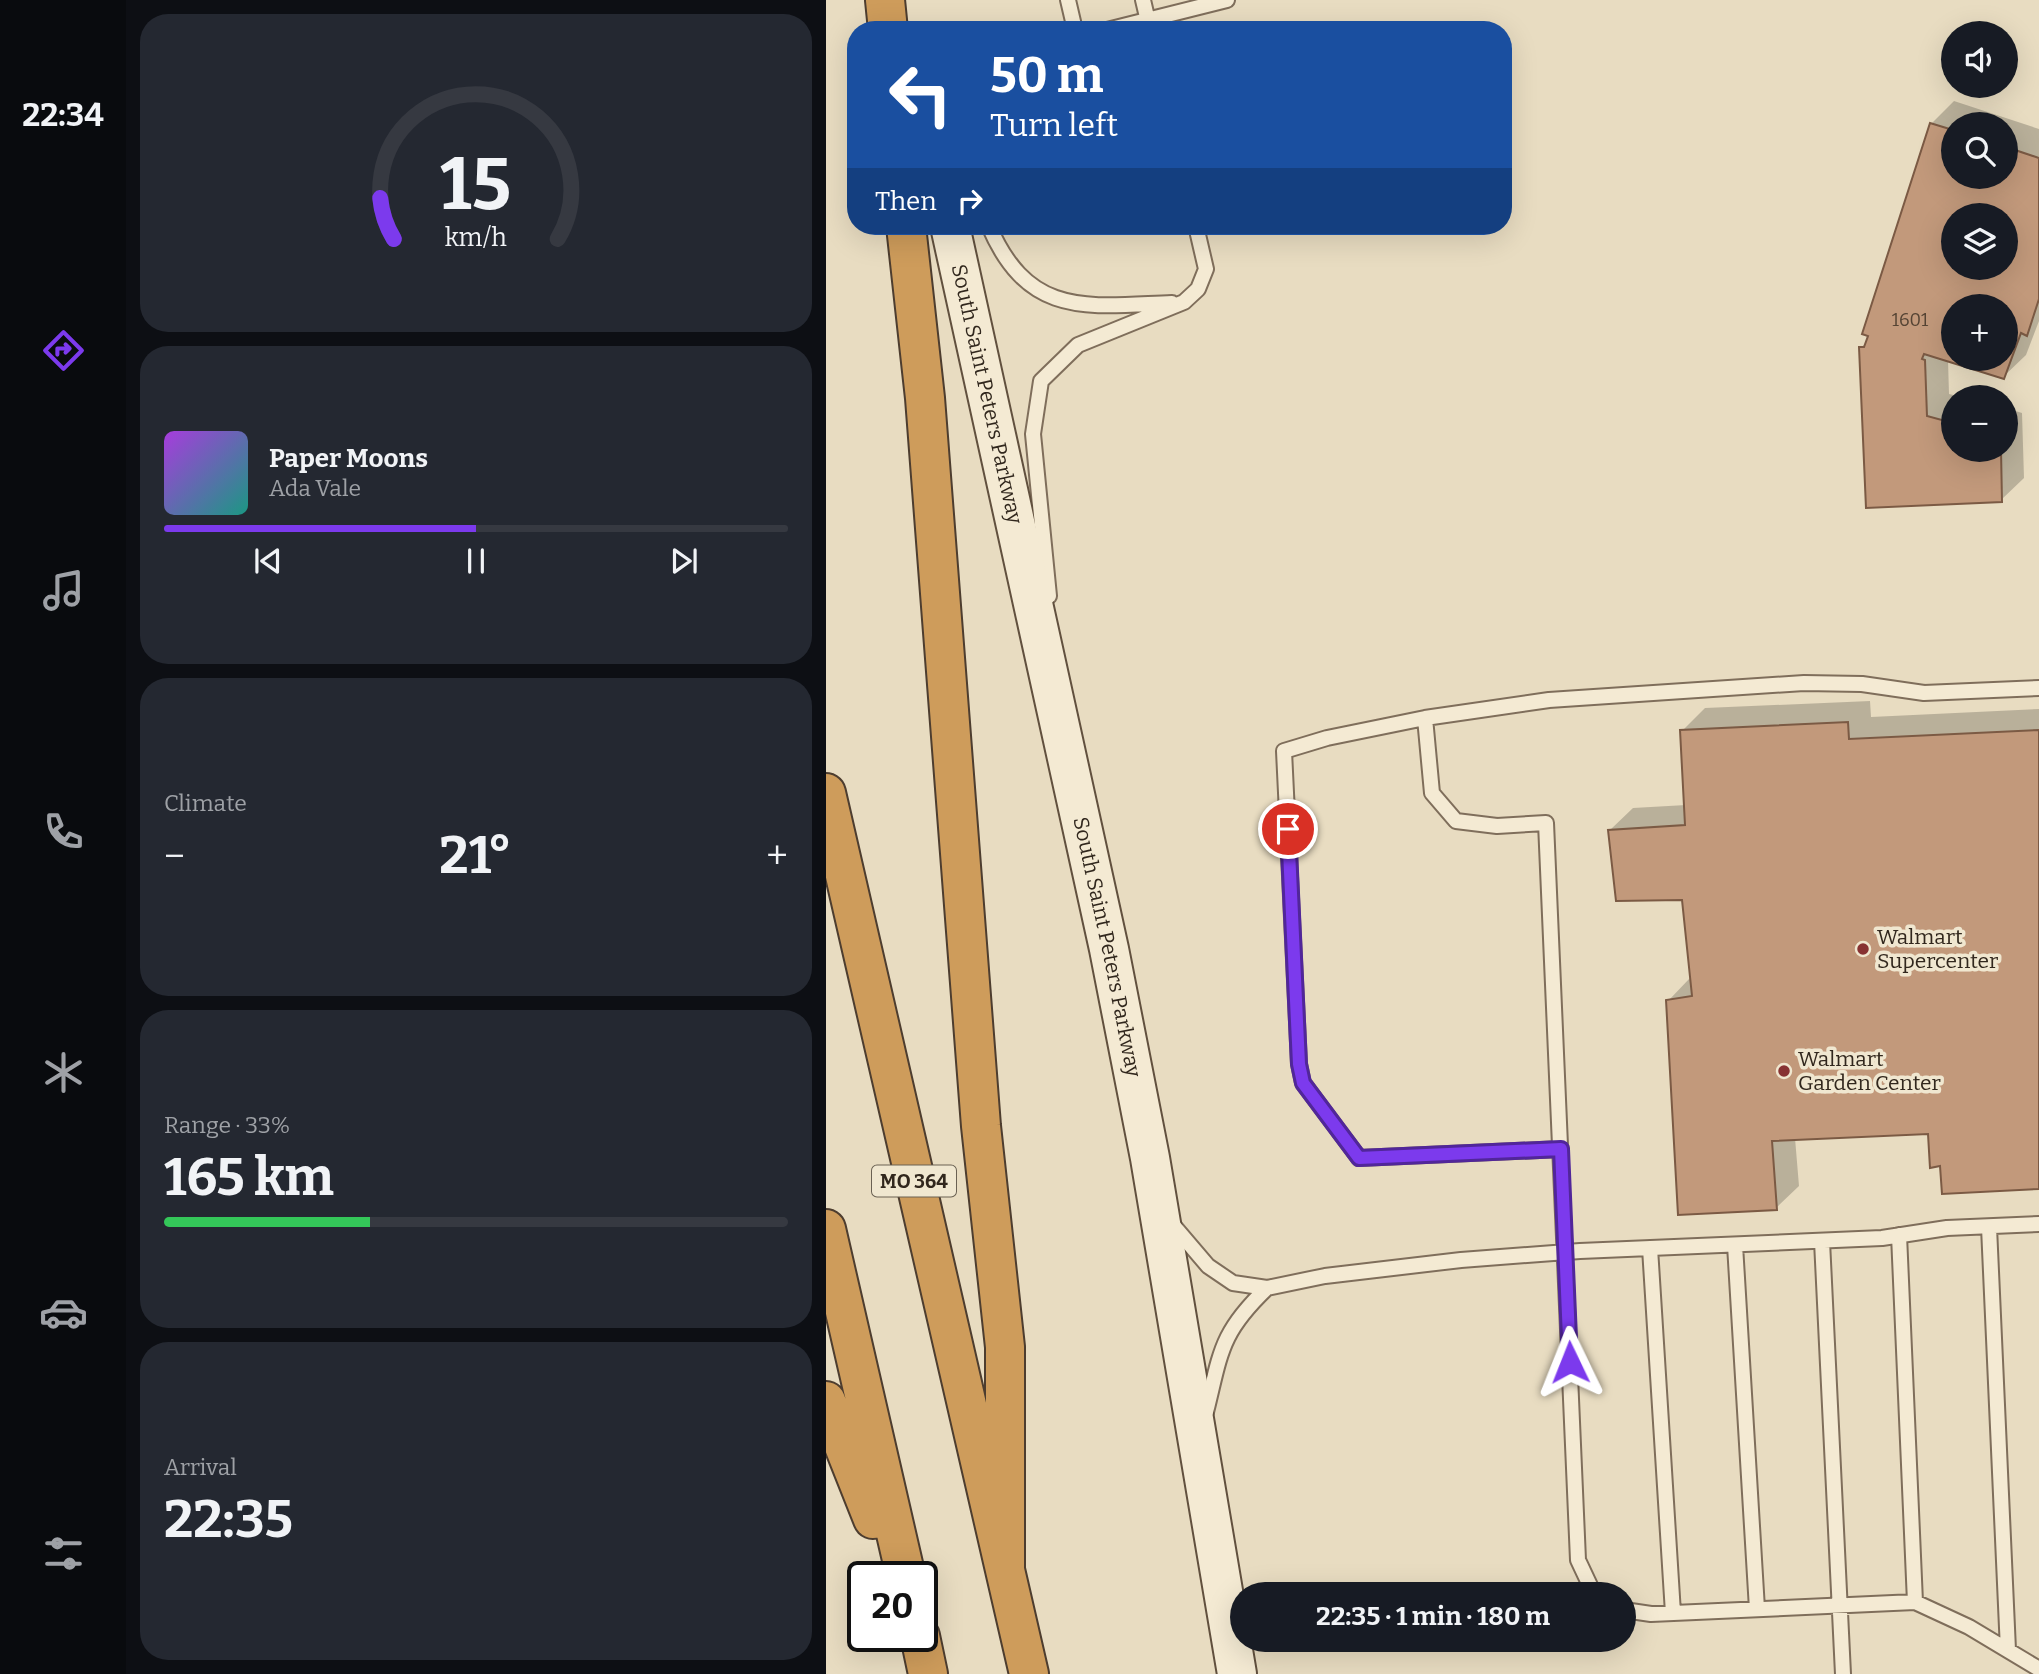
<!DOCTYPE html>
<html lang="en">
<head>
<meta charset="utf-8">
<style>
	body { margin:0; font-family:Bitter,serif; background:#242831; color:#f1f3f6; height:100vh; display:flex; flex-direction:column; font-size:26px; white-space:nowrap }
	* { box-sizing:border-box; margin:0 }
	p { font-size:23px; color:#9ea1a6 }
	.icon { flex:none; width:38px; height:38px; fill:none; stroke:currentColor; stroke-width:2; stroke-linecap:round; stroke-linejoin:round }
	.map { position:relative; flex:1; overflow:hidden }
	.side { display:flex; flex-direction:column; gap:14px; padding:14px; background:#0d0f14; width:700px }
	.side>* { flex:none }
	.hud { position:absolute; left:21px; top:21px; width:665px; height:214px; border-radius:28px; box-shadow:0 7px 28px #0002; background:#1a4fa0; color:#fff; overflow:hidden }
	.controls { position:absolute; left:1115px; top:21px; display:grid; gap:14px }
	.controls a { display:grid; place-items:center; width:77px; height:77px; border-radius:50%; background:#171b24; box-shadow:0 7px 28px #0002; font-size:35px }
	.speed { position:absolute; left:21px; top:1561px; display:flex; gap:14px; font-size:35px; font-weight:700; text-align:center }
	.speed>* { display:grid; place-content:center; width:91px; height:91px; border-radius:50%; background:#171b24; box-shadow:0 7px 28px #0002; line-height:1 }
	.speed .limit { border:4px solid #111; border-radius:10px; background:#fff; color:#111 }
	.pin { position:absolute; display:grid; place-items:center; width:60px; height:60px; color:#fff; margin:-30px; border:4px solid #fff; border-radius:50%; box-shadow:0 2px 7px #0007 }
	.me { position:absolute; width:77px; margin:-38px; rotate:358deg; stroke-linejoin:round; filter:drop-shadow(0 0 5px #0008) }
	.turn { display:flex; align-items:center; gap:24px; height:147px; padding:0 28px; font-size:32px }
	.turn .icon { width:91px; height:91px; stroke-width:2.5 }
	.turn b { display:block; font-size:49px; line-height:60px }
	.then { display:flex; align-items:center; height:66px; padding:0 28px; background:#0003; gap:14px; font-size:26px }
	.big { font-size:52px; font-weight:700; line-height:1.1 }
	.side .card { flex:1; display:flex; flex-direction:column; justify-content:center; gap:10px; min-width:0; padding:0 24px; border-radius:28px; background:#242831 }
	.side .dial { align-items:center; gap:0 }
	.dial svg { height:182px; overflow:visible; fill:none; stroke:#363941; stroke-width:7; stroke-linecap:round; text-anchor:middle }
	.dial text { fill:#f1f3f6; stroke:none }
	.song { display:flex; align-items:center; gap:21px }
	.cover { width:84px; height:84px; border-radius:10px; background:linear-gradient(135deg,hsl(280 70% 55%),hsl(170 70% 35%)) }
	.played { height:7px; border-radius:4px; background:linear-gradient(90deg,#7c3aed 50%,#363941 50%) }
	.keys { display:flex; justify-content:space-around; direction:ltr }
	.heat { display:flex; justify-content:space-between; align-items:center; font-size:38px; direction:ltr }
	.charge { height:10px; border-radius:5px; background:linear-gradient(90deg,#34c759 33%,#363941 0) }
	.trip { position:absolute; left:404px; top:1582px; width:406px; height:70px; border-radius:35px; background:#171b24; box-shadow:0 7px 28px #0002; font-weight:700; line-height:70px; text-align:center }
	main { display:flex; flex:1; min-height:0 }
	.menu { display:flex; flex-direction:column; width:126px; justify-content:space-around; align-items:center; background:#090b0e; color:#9ea1a6 }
	.menu .icon { width:49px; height:49px }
	.menu .selected { color:#7c3aed }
	.menu b { font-size:32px; color:#f1f3f6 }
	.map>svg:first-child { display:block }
</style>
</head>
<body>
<main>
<nav class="menu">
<b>22:34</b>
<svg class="icon selected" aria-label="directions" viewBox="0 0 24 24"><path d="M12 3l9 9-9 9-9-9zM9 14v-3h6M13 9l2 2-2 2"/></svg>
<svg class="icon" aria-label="music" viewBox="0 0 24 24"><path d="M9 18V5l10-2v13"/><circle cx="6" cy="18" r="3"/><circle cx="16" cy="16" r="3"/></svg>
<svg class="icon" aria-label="phone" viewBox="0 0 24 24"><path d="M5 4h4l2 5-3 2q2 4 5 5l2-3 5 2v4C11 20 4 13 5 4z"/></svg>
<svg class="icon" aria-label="climate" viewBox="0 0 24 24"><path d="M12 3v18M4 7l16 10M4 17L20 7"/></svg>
<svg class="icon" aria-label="car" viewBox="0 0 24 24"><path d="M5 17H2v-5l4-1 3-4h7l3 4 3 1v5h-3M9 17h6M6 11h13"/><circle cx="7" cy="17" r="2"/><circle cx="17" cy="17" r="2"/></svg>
<svg class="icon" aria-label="filters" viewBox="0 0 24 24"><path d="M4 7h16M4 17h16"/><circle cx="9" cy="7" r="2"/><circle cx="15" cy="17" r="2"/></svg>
</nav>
<section class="side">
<div class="card dial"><svg viewBox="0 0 100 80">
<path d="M14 69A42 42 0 1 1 86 69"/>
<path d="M14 69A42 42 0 0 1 8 51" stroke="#7c3aed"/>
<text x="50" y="56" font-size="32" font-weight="700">15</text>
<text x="50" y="72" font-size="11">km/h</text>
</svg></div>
<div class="card">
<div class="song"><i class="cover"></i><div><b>Paper Moons</b><p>Ada Vale</p></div></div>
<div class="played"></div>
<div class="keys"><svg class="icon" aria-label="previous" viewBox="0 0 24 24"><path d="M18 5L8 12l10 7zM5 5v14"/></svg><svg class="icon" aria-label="pause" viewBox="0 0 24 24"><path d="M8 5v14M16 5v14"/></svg><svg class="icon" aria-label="next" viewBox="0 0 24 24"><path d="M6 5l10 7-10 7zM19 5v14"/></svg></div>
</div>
<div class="card"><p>Climate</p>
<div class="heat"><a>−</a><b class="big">21°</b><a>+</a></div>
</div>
<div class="card"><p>Range · 33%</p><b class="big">165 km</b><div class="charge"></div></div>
<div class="card"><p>Arrival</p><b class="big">22:35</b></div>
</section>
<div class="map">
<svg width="1213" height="1674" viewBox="0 0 1213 1674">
	<rect width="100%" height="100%" fill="#e8dcc1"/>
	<path fill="#0003" fill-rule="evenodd" d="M1128 101 1213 129V321L1200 355 1177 377 1122 360 1123 394 1136 397H1127V450H1180V408L1196 413 1198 478 1175 500 1041 506 1035 348 1042 341 1105 124ZM1127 124H1180V177H1127ZM1127 215H1180V268H1127ZM1127 306H1180V359H1127Z
		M1044 701 1045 717 1213 709V1187L1116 1165 1103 1132 969 1138 973 1186 950 1208 842 1001 864 978 858 898 784 830 807 808 860 805 856 731 879 708Z"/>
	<path fill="#c2997b" stroke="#7b5a44" stroke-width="2" fill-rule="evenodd" d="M1104 123 1127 130V177H1180V147L1213 158V299L1201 336 1195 333 1178 379 1098 354 1096 359 1099 360 1101 416 1127 423V450H1175L1176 502 1040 508 1033 347H1038L1042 336 1036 334ZM1127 215H1180V268H1127ZM1127 306H1180V359H1127Z
		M1022 722 1023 739 1213 730V1189L1116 1194 1114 1166 1104 1168 1102 1134 946 1141 951 1210 852 1215 840 1000 866 996 856 900 790 901 782 830 859 825 854 730Z"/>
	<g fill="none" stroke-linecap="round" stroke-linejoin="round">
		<defs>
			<path id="lane" d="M242 0 249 30
				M317 0 324 30
				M281 30 401 0
				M163 226C203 319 262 306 346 303
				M223 596 207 434 215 381 252 345 358 302 372 289 380 269 370 226
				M599 718 606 793 630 821 671 826 720 823 752 1560 768 1594
				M735 1149 533 1158 477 1083 473 1064 458 751 501 738 599 718 723 700 978 683 1036 684 1098 693 1213 688
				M347 1225 382 1266 407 1283 441 1288 499 1276 635 1260 754 1251 1056 1238 1121 1228 1213 1224
				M1163 1227 1182 1650
				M1073 1235 1089 1602
				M996 1241 1017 1674
				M909 1245 931 1609
				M824 1248 847 1613
				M380 1412C395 1352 394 1333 441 1288
				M798 1610 825 1614 1089 1602 1143 1627 1213 1669"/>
			<g id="secondary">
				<path id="s1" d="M124 226 283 949 324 1158 411 1674"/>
			</g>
			<path id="highway" d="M59 0 62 30
				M80 226 99 398 155 1126 179 1347V1570
				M0 793 203 1674
				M0 1229 80 1577
				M0 1401 47 1519
				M94 1636 102 1674"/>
		</defs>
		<use href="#lane" stroke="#7f6e5b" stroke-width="18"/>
		<use href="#secondary" stroke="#61503e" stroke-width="42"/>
		<use href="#highway" stroke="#4d3d2f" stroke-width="42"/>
		<use href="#lane" stroke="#f4ead3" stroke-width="14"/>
		<use href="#secondary" stroke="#f4ead3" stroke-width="38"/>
		<use href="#highway" stroke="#ce9c5b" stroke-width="38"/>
	</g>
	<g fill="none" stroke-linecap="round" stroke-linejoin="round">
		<defs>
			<path id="route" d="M462 829 473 1064 477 1083 533 1158 735 1149 744 1362"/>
		</defs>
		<use href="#route" stroke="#51269a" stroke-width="18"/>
		<use href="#route" stroke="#7c3aed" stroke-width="12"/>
	</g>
	<g fill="#873232" stroke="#f0e7d0" stroke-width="2.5">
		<circle cx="1037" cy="949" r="7"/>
		<circle cx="958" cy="1071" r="7"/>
	</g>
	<g text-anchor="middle" stroke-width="7" stroke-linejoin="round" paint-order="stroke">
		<g font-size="18" fill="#554434">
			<text x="1084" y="326">1601</text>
		</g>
		<rect fill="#f0e7d0" stroke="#6a6153" stroke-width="2" x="46" y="1165.5" width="84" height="31" rx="5"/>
		<g font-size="19" font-weight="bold" fill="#31271d">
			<text x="88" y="1188">MO 364</text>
		</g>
		<g font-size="21" fill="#31271d" stroke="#f0e7d0">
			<text dy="7" stroke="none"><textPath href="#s1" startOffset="172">South Saint Peters Parkway</textPath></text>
			<text dy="7" stroke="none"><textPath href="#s1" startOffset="738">South Saint Peters Parkway</textPath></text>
		</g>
		<g font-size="21" fill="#31271d" stroke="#f0e7d0" text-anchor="start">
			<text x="1051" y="944">Walmart<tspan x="1051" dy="24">Supercenter</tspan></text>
			<text x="972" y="1066">Walmart<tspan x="972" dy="24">Garden Center</tspan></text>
		</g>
	</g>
</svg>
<div class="controls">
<a><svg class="icon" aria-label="sound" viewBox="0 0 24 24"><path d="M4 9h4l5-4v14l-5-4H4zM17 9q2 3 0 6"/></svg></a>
<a><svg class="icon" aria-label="search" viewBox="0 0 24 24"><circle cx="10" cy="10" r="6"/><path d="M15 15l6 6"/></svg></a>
<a><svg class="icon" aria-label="layers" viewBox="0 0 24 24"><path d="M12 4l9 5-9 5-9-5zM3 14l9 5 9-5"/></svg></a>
<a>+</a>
<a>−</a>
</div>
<div class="speed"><div class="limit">20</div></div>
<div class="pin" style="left:462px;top:829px;background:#d93025"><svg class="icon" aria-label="arrive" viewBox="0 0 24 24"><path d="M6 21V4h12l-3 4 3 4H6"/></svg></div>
<svg class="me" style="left:744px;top:1362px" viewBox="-20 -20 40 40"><path d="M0-17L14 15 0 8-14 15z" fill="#7c3aed" stroke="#fff" stroke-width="4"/></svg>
<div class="trip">22:35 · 1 min · 180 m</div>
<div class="hud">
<div class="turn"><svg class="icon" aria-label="left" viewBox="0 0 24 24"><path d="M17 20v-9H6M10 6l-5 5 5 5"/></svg><div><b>50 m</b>Turn left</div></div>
<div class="then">Then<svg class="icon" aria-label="right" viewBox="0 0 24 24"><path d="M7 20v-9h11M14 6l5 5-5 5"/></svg></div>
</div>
</div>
</main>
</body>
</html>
